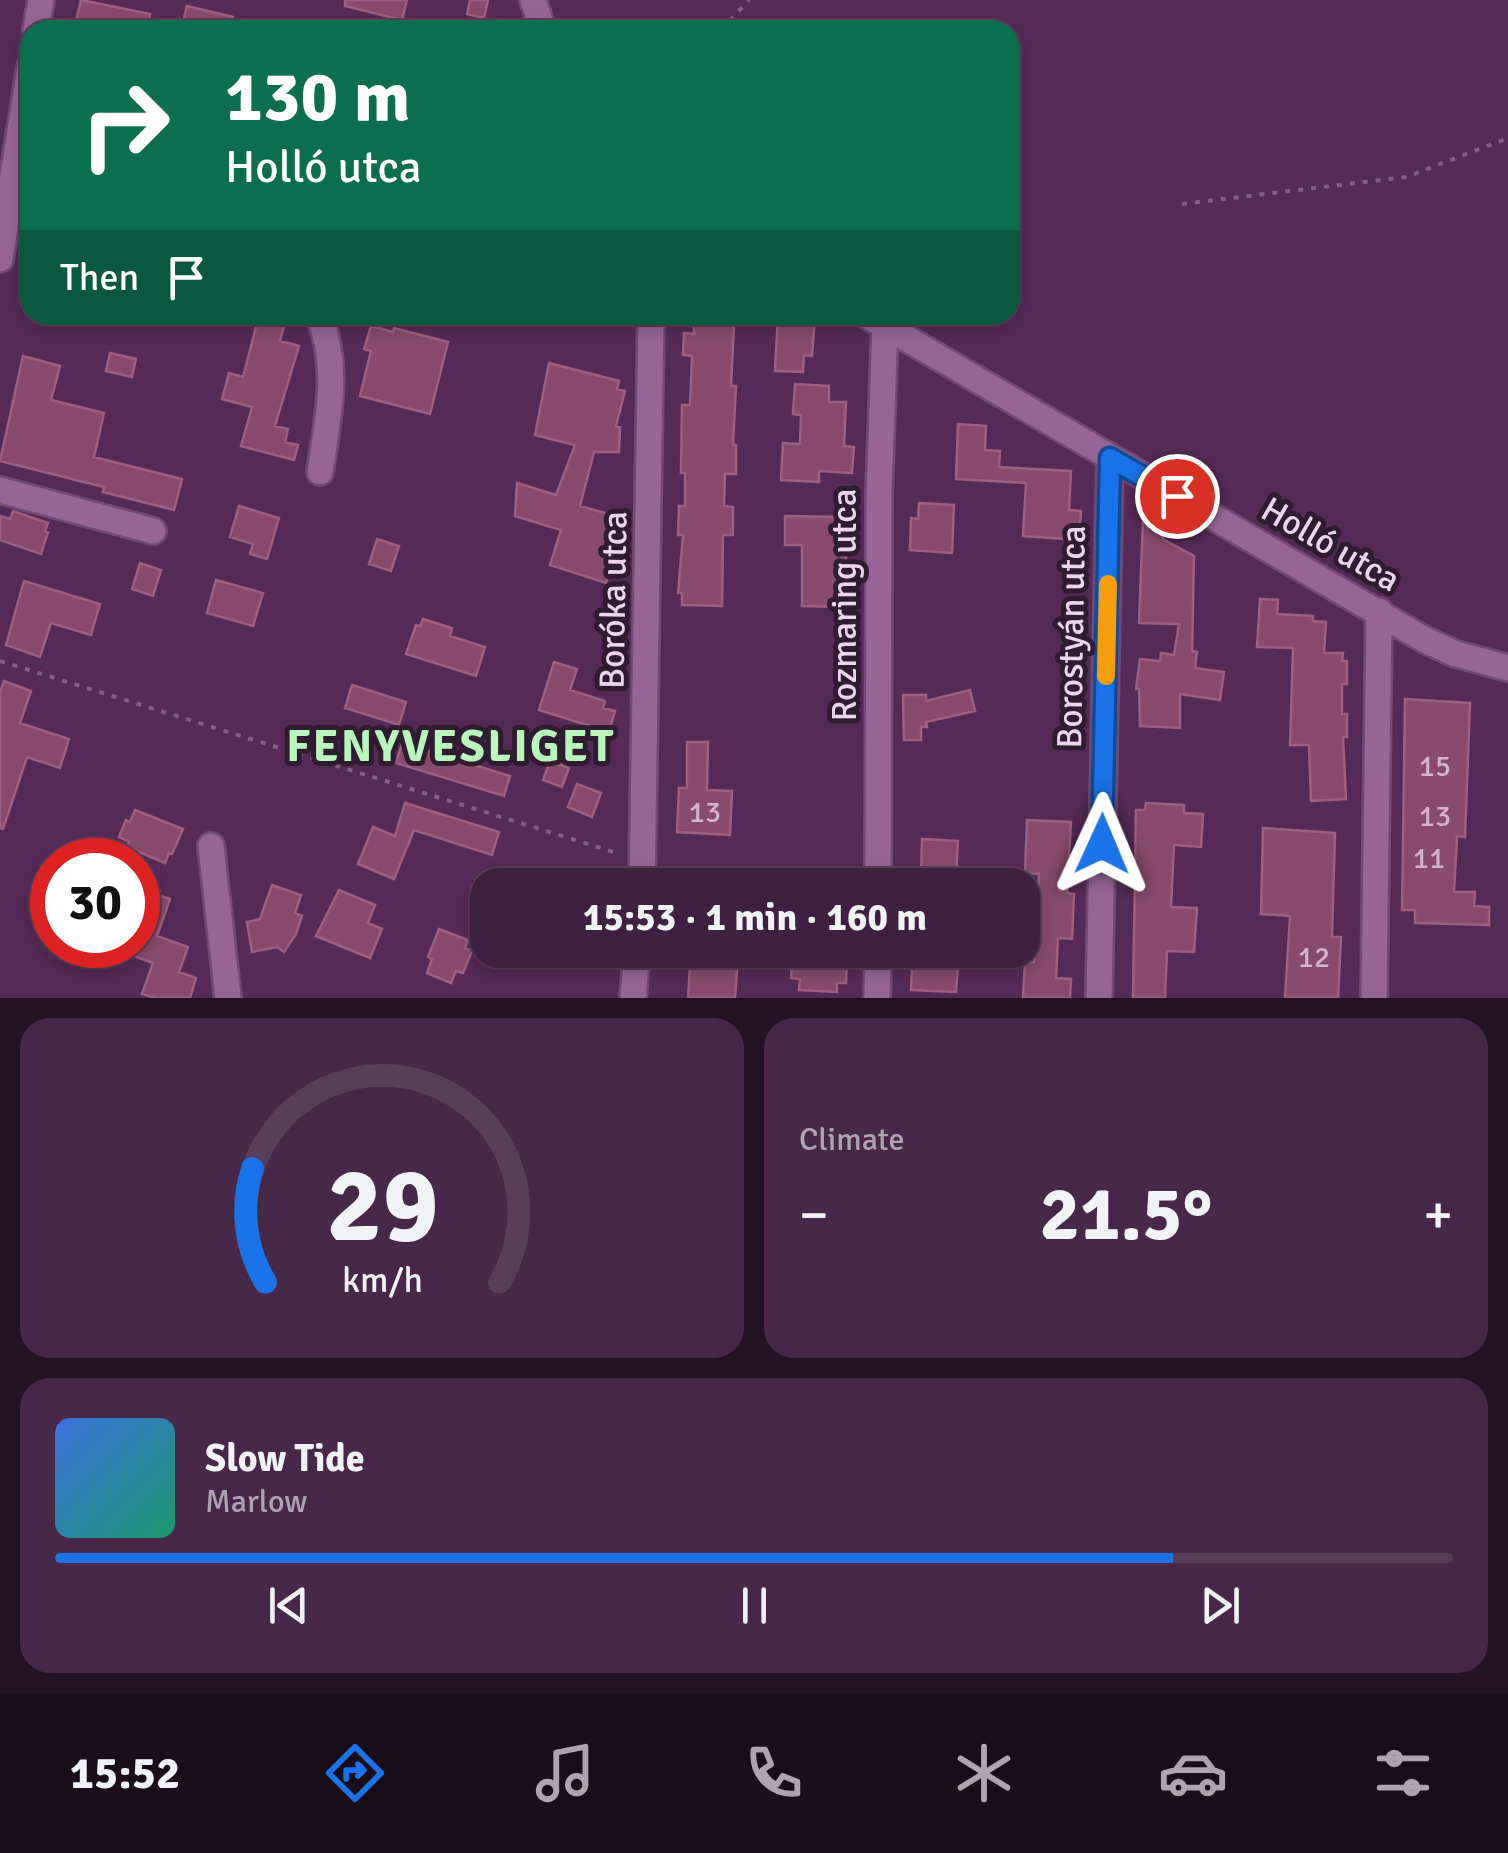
<!DOCTYPE html>
<html lang="en">
<head>
<meta charset="utf-8">
<style>
	body { margin:0; font-family:Signika,sans-serif; background:#472848; color:#f1f3f6; height:100vh; display:flex; flex-direction:column; font-size:38px; white-space:nowrap }
	* { box-sizing:border-box; margin:0 }
	p { font-size:32px; color:#aea3b1 }
	.icon { flex:none; width:55px; height:55px; fill:none; stroke:currentColor; stroke-width:2; stroke-linecap:round; stroke-linejoin:round }
	.map { position:relative; height:998px; overflow:hidden }
	.side { display:flex; flex-direction:column; gap:20px; padding:20px; background:#231224; flex:1 }
	.side>* { flex:none }
	.guide { position:absolute; left:20px; top:20px; width:1000px; height:305px; border-radius:30px; box-shadow:0 5px 15px #0003,0 0 0 2px #593e5a; background:#0b6e4f; color:#fff; overflow:hidden }
	.speed { position:absolute; left:30px; top:838px; display:flex; gap:20px; font-size:50px; font-weight:700; text-align:center }
	.speed>* { display:grid; place-content:center; width:130px; height:130px; border-radius:50%; background:#402041; box-shadow:0 5px 15px #0003,0 0 0 2px #593e5a; line-height:1 }
	.speed .limit { border:15px solid #d22; background:#fff; color:#111 }
	.pin { position:absolute; display:grid; place-items:center; width:85px; height:85px; color:#fff; margin:-42px; border:5px solid #fff; border-radius:50%; box-shadow:0 2px 10px #0007 }
	.me { position:absolute; width:110px; margin:-55px; rotate:1deg; stroke-linejoin:round; filter:drop-shadow(0 0 8px #0008) }
	.turn { display:flex; align-items:center; gap:35px; height:210px; padding:0 40px; font-size:45px }
	.turn .icon { width:130px; height:130px; stroke-width:2.5 }
	.turn b { display:block; font-size:70px; line-height:85px }
	.then { display:flex; align-items:center; height:95px; padding:0 40px; background:#0003; gap:20px; font-size:38px }
	.big { font-size:75px; font-weight:700; line-height:1.1 }
	.side .card { flex:1; display:flex; flex-direction:column; justify-content:center; gap:15px; min-width:0; padding:0 35px; border-radius:30px; background:#472848 }
	.side .dial { align-items:center; gap:0 }
	.dial svg { height:260px; overflow:visible; fill:none; stroke:#593e5a; stroke-width:7; stroke-linecap:round; text-anchor:middle }
	.dial text { fill:#f1f3f6; stroke:none }
	.song { display:flex; align-items:center; gap:30px }
	.cover { width:120px; height:120px; border-radius:15px; background:linear-gradient(135deg,hsl(220 70% 55%),hsl(160 70% 35%)) }
	.played { height:10px; border-radius:5px; background:linear-gradient(90deg,#1a73e8 80%,#593e5a 80%) }
	.keys { display:flex; justify-content:space-around; direction:ltr }
	.heat { display:flex; justify-content:space-between; align-items:center; font-size:55px; direction:ltr }
	.side .tiles { flex:1; display:grid; gap:20px; grid-template-columns:1fr 1fr }
	.card:last-child { grid-column:span 2 }
	.trip { position:absolute; left:470px; top:868px; width:570px; height:100px; border-radius:30px; background:#402041; box-shadow:0 5px 15px #0003,0 0 0 2px #593e5a; font-weight:700; line-height:100px; text-align:center }
	.menu { display:flex; height:160px; justify-content:space-around; align-items:center; background:#1a0d1a; color:#aea3b1 }
	.menu .icon { width:70px; height:70px }
	.menu .selected { color:#1a73e8 }
	.menu b { font-size:45px; color:#f1f3f6 }
	.map>svg:first-child { display:block }
</style>
</head>
<body>
<div class="map">
<svg width="1508" height="998" viewBox="0 0 1508 998">
	<rect width="100%" height="100%" fill="#562a57"/>
	<path fill="#884b6d" stroke="#9e6082" stroke-width="2.5" d="M81 0 150 14 147 30H74Z
		M345 0H407L402 20 345 6Z
		M470 0H488L484 18 467 14Z
		M187 6 233 17 230 30H181Z
		M259 315H287L280 341 299 346 275 426 288 429 285 442 298 445 294 460 241 446 252 407 222 399 229 373 243 377Z
		M778 315H815L812 356 804 355 803 372 775 371Z
		M694 322 734 324 731 386H736L733 445H736V474H725L724 506 733 507V535H723L722 606 682 605V593H678L683 535H678L679 506H685V473H681L682 405H690L692 356 683 355 684 333 694 334Z
		M371 326 393 332 394 328 448 342 430 414 360 396 371 351 364 349Z
		M110 353 136 359 132 377 106 371Z
		M23 356 60 366 51 400 104 413 94 457 182 479 174 510 103 492 104 487 0 461Z
		M549 363 619 381 617 389 625 391 616 426 620 427 619 452H594L580 506 616 516 617 548 606 583 550 565 561 530 515 516 517 483 556 495 575 445 535 435Z
		M795 384 829 386V402H846L844 446 854 447 852 473 819 471V482L781 480 783 443 800 444 801 415 793 414Z
		M958 424 986 426 985 450 1000 451 999 467 1071 471 1069 510 1081 511 1079 540 1023 536 1026 483 956 479Z
		M919 503 954 505 952 553 910 550 911 518 918 519Z
		M239 506 279 518 267 559 250 554 253 544 230 537Z
		M13 511 48 523 45 531 48 532 41 554 0 540V516L10 519Z
		M785 516 846 517V575H850V596L845 595V607L802 606V545H785Z
		M1143 519 1164 531 1163 539 1194 556 1192 651 1197 652 1195 668 1224 672 1220 700 1180 694V728L1140 726 1139 689H1136L1140 659 1160 661 1161 653 1174 655 1179 624 1139 623Z
		M377 539 399 546 391 571 369 564Z
		M140 563 161 570 153 596 132 589Z
		M216 580 263 593 253 626 207 613Z
		M24 581 100 604 91 635 51 623 40 657 6 645Z
		M1260 599 1278 600 1277 614 1313 616V621L1326 622 1324 653H1343L1342 661H1347V684H1342V714H1347V737H1343L1346 799 1311 801 1309 745H1290L1293 648 1257 647Z
		M423 619 452 628 450 636 485 647 476 676 406 654 416 625 420 626Z
		M554 662 577 669 570 690 605 701 603 708 615 711 609 732 539 710Z
		M4 681 31 691 20 723 69 739 60 768 27 757 3 829 0 828V692Z
		M352 685 406 702 399 725 345 708Z
		M970 690 975 711 926 722 927 727H921V740H904L903 695H926V701Z
		M1405 699 1470 703 1465 837 1457 836 1454 892H1475L1474 906 1489 907V925L1415 923V910H1402Z
		M687 742H708L707 790 732 791 730 835 677 832 679 788H687Z
		M402 743 510 776 504 796 396 763Z
		M550 761 569 768 562 787 543 780Z
		M577 784 601 793 592 817 568 807Z
		M405 803 499 832 492 855 414 830 394 879 358 864 373 827 395 836Z
		M1146 803 1184 805V813L1203 814 1201 847 1174 845 1171 907 1197 908 1194 952 1167 951 1165 998H1133L1136 810H1145Z
		M135 810 183 829 172 854 169 853 165 863 127 847 129 842 119 837 126 820 130 822Z
		M1027 820 1071 822 1067 893 1074 894 1072 939 1058 938 1056 978 1071 979 1070 998H1023L1025 962H1034L1039 874 1025 873Z
		M1263 828 1335 833 1332 937H1341L1338 998H1285L1290 916 1261 914Z
		M922 839 958 841 956 877 921 875Z
		M272 885 301 895 295 913 302 916 296 934 284 952 277 947 252 952 247 922 260 919Z
		M138 888 170 899 157 936 188 947 179 972 196 978 190 998H155L142 994 153 963 134 956 150 909 138 905Z
		M339 890 375 905 368 923 382 929 370 958 316 936Z
		M439 929 468 940 465 948 472 951 463 973 456 971 451 983 427 973 432 959 428 957Z
		M691 950H733V955H738L735 998H688Z
		M801 950H840L839 956H847L846 983H837V992L799 990 800 979 791 978 793 952 801 953Z
		M913 950H959L956 992 911 990Z"/>
	<g fill="none" stroke-linecap="round" stroke-linejoin="round">
		<defs>
			<path id="minor" d="M533 0 543 30
				M36 30 41 0
				M0 259 30 67
				M319 315C340 369 328 417 320 472
				M866 315 1425 640 1456 654 1508 668
				M0 490 153 531
				M211 846 228 998
				M642 885 651 315
				M878 885 879 494 885 326
				M633 998 637 950
				M877 998 878 950
				M1099 998 1110 458
				M1374 998 1379 611"/>
		</defs>
		<use href="#minor" stroke="#704a72" stroke-width="30"/>
		<path stroke="#865f86" stroke-width="4" stroke-dasharray="5 8" stroke-linecap="butt" d="M721 30 749 0
			M1182 204 1406 177 1508 138
			M0 661 620 854"/>
		<use href="#minor" stroke="#966596" stroke-width="25"/>
	</g>
	<g fill="none" stroke-linecap="round" stroke-linejoin="round">
		<defs>
			<path id="route" d="M1102 844 1110 458 1177 496"/>
		</defs>
		<use href="#route" stroke="#114b97" stroke-width="25"/>
		<use href="#route" stroke="#1a73e8" stroke-width="18"/>
		<path stroke="#f59e0b" stroke-width="18" d="M1106 676 1108 584"/>
	</g>
	<g text-anchor="middle" stroke-width="10" stroke-linejoin="round" paint-order="stroke">
		<g font-size="30" fill="#d5b2ce">
			<text x="1435" y="776">15</text>
			<text x="705" y="822">13</text>
			<text x="1435" y="826">13</text>
			<text x="1429" y="868">11</text>
			<text x="1314" y="967">12</text>
		</g>
		<g font-size="35" fill="#efd4ef" stroke="#301c30">
			<text transform="translate(1331 544) rotate(30)" y="12">Holló utca</text>
			<text transform="translate(613 600) rotate(-89)" y="12">Boróka utca</text>
			<text transform="translate(844 605) rotate(-90)" y="12">Rozmaring utca</text>
			<text transform="translate(1071 637) rotate(-89)" y="12">Borostyán utca</text>
		</g>
		<g font-size="45" font-weight="bold" letter-spacing="2.5" fill="#b8f6bc" stroke="#301c30">
			<text x="451" y="761">FENYVESLIGET</text>
		</g>
	</g>
</svg>
<div class="speed"><div class="limit">30</div></div>
<div class="pin" style="left:1177px;top:496px;background:#d93025"><svg class="icon" aria-label="arrive" viewBox="0 0 24 24"><path d="M6 21V4h12l-3 4 3 4H6"/></svg></div>
<svg class="me" style="left:1102px;top:844px" viewBox="-20 -20 40 40"><path d="M0-17L14 15 0 8-14 15z" fill="#1a73e8" stroke="#fff" stroke-width="4"/></svg>
<div class="trip">15:53 · 1 min · 160 m</div>
<div class="guide">
<div class="turn"><svg class="icon" aria-label="right" viewBox="0 0 24 24"><path d="M7 20v-9h11M14 6l5 5-5 5"/></svg><div><b>130 m</b>Holló utca</div></div>
<div class="then">Then<svg class="icon" aria-label="arrive" viewBox="0 0 24 24"><path d="M6 21V4h12l-3 4 3 4H6"/></svg></div>
</div>
</div>
<section class="side">
<div class="tiles">
<div class="card dial"><svg viewBox="0 0 100 80">
<path d="M14 69A42 42 0 1 1 86 69"/>
<path d="M14 69A42 42 0 0 1 10 34" stroke="#1a73e8"/>
<text x="50" y="56" font-size="32" font-weight="700">29</text>
<text x="50" y="72" font-size="11">km/h</text>
</svg></div>
<div class="card"><p>Climate</p>
<div class="heat"><a>−</a><b class="big">21.5°</b><a>+</a></div>
</div>
<div class="card">
<div class="song"><i class="cover"></i><div><b>Slow Tide</b><p>Marlow</p></div></div>
<div class="played"></div>
<div class="keys"><svg class="icon" aria-label="previous" viewBox="0 0 24 24"><path d="M18 5L8 12l10 7zM5 5v14"/></svg><svg class="icon" aria-label="pause" viewBox="0 0 24 24"><path d="M8 5v14M16 5v14"/></svg><svg class="icon" aria-label="next" viewBox="0 0 24 24"><path d="M6 5l10 7-10 7zM19 5v14"/></svg></div>
</div>
</div>
</section>
<nav class="menu">
<b>15:52</b>
<svg class="icon selected" aria-label="directions" viewBox="0 0 24 24"><path d="M12 3l9 9-9 9-9-9zM9 14v-3h6M13 9l2 2-2 2"/></svg>
<svg class="icon" aria-label="music" viewBox="0 0 24 24"><path d="M9 18V5l10-2v13"/><circle cx="6" cy="18" r="3"/><circle cx="16" cy="16" r="3"/></svg>
<svg class="icon" aria-label="phone" viewBox="0 0 24 24"><path d="M5 4h4l2 5-3 2q2 4 5 5l2-3 5 2v4C11 20 4 13 5 4z"/></svg>
<svg class="icon" aria-label="climate" viewBox="0 0 24 24"><path d="M12 3v18M4 7l16 10M4 17L20 7"/></svg>
<svg class="icon" aria-label="car" viewBox="0 0 24 24"><path d="M5 17H2v-5l4-1 3-4h7l3 4 3 1v5h-3M9 17h6M6 11h13"/><circle cx="7" cy="17" r="2"/><circle cx="17" cy="17" r="2"/></svg>
<svg class="icon" aria-label="filters" viewBox="0 0 24 24"><path d="M4 7h16M4 17h16"/><circle cx="9" cy="7" r="2"/><circle cx="15" cy="17" r="2"/></svg>
</nav>
</body>
</html>
